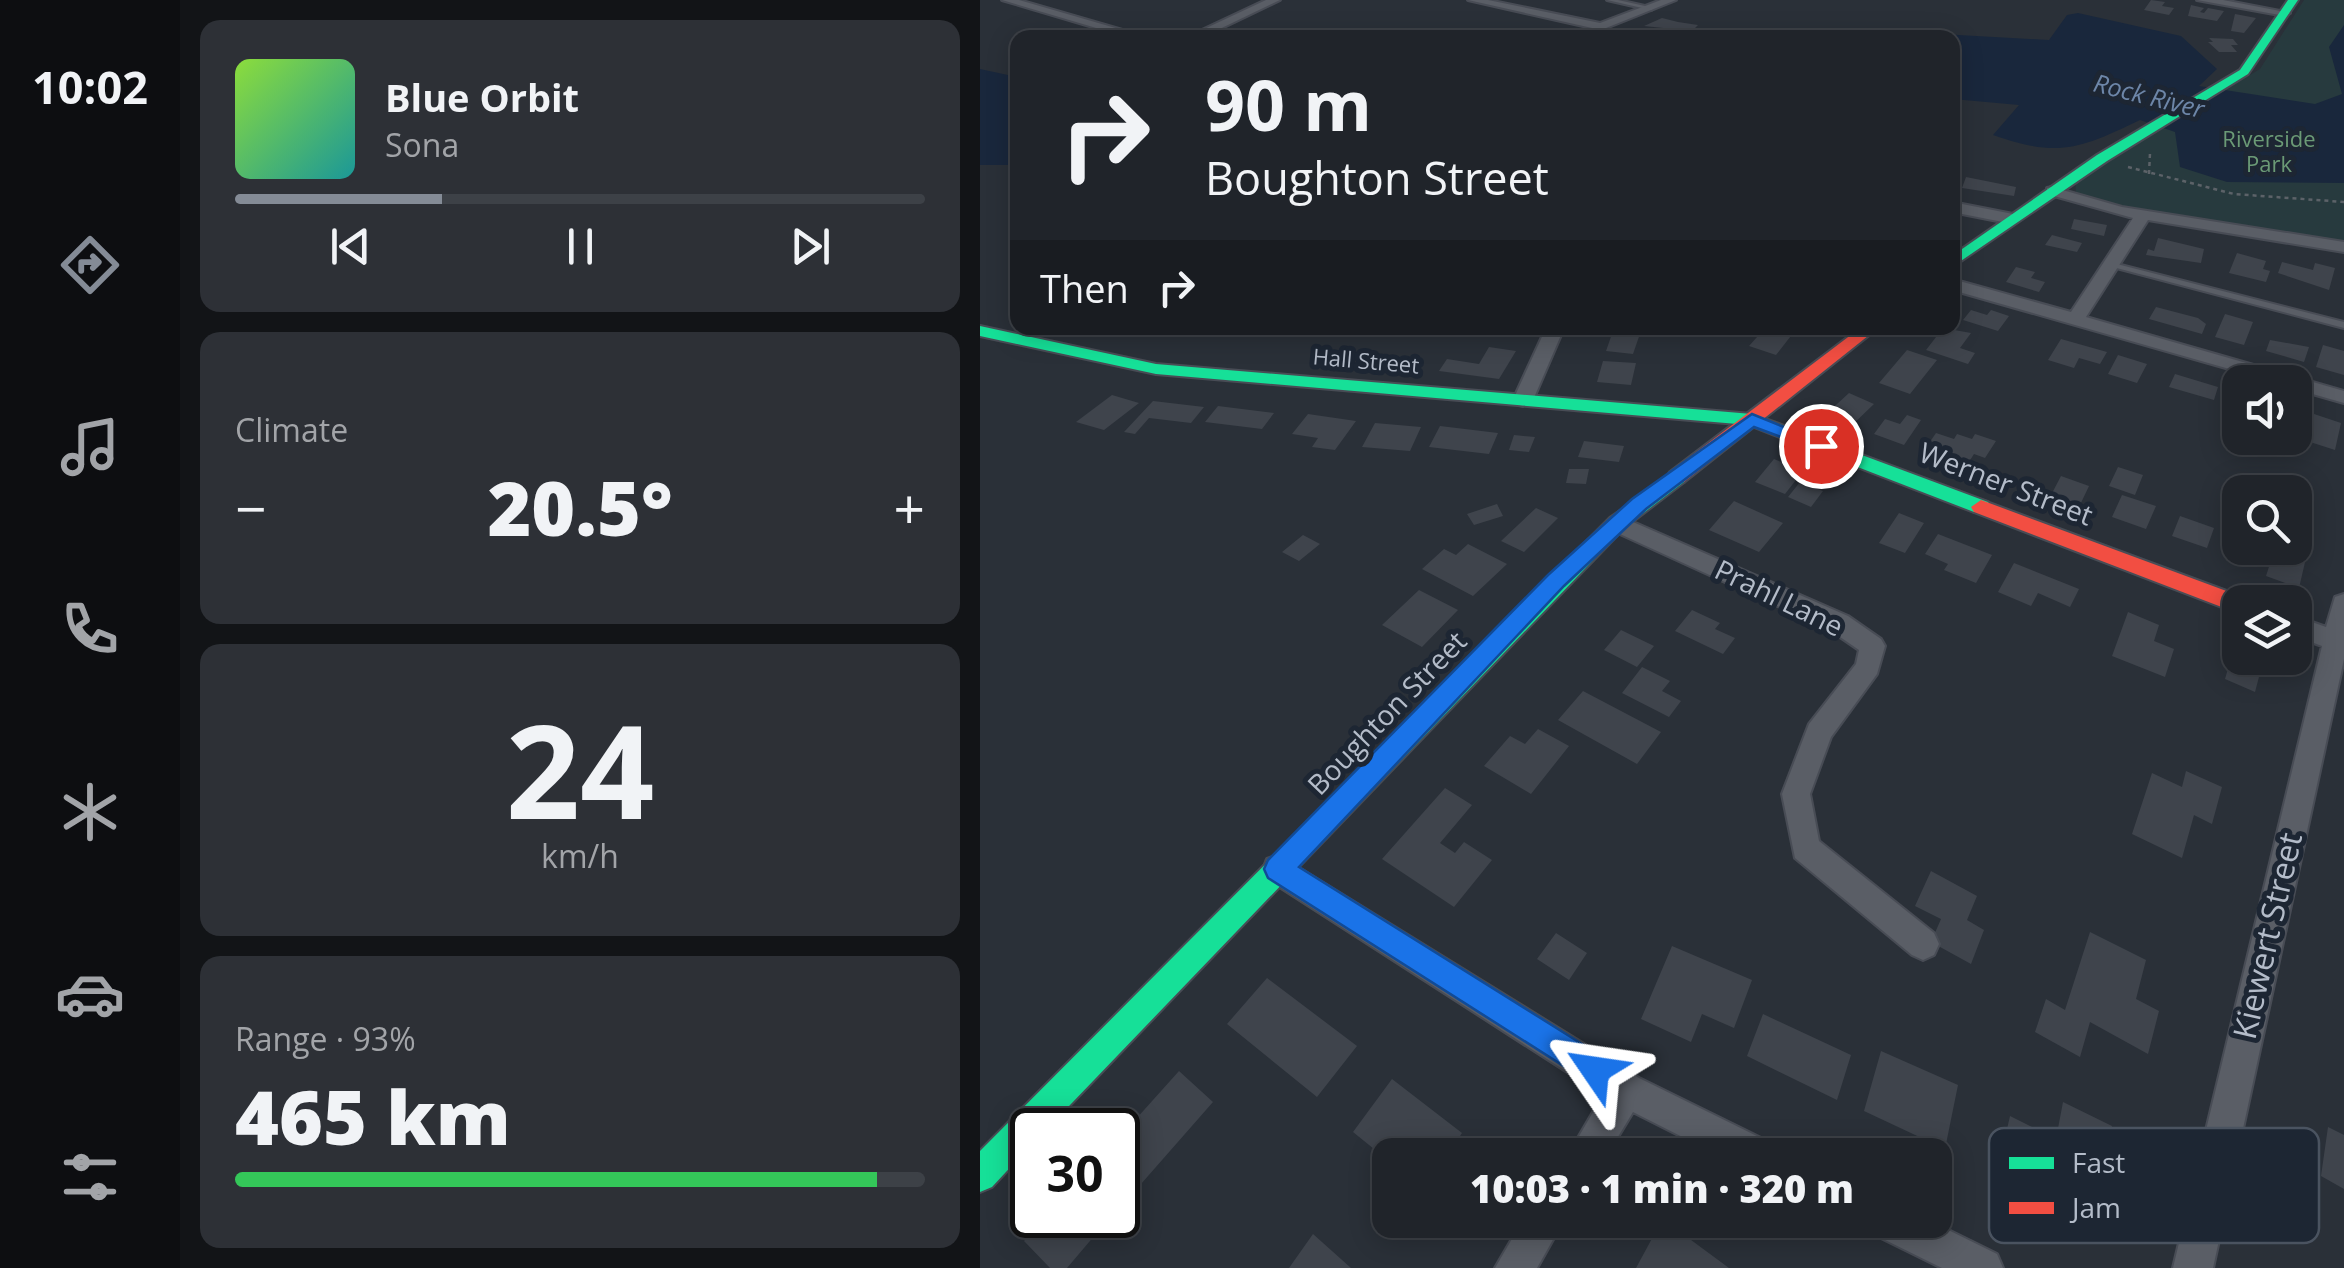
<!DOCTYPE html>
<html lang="en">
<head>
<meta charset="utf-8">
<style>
	body { margin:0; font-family:"Open Sans",sans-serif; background:#2d3036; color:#f1f3f6; height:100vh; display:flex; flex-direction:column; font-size:38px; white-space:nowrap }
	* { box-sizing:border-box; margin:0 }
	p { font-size:32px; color:#a2a4a8 }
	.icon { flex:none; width:55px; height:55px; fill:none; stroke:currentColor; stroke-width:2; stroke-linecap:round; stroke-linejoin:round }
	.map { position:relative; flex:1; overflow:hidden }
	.drawer { display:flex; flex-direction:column; gap:20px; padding:20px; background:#121417; width:800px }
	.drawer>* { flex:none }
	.banner { position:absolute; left:30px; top:30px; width:950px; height:305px; border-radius:20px; box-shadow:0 5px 25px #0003,0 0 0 2px #3d4147; background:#20242a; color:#f1f3f6; overflow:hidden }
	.controls { position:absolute; left:1242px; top:365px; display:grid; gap:20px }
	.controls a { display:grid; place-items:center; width:90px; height:90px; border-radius:20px; background:#20242a; box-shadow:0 5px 25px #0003,0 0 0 2px #3d4147; font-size:50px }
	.speed { position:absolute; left:30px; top:1108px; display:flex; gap:20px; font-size:50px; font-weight:700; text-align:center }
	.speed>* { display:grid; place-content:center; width:130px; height:130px; border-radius:50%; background:#20242a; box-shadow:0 5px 25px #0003,0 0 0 2px #3d4147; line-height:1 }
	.speed .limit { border:5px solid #111; border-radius:15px; background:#fff; color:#111 }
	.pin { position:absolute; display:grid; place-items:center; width:85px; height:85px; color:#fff; margin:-42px; border:5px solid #fff; border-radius:50%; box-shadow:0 2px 10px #0007 }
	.me { position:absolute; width:110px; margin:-55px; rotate:302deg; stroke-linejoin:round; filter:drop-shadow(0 0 8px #0008) }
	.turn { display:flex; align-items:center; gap:35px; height:210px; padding:0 30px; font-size:45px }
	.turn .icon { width:130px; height:130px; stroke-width:2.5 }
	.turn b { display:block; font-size:70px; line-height:85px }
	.then { display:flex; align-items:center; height:95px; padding:0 30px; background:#0003; gap:20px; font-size:38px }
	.big { font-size:75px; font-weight:800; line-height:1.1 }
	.drawer .widget { flex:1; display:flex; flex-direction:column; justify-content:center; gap:15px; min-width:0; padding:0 35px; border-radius:20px; background:#2d3036 }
	.drawer .dial { align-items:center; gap:0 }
	.dial b { font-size:130px; line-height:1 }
	.song { display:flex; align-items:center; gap:30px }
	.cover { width:120px; height:120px; border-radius:15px; background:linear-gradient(135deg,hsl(90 70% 55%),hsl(180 70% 35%)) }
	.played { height:10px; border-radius:5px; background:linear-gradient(90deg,#848b96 30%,#3d4147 30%) }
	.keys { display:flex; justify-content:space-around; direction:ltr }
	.heat { display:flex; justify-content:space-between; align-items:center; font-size:55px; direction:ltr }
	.charge { height:15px; border-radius:8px; background:linear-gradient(90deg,#34c759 93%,#3d4147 0) }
	.trip { position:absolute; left:392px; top:1138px; width:580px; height:100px; border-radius:20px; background:#20242a; box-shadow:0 5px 25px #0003,0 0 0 2px #3d4147; font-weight:800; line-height:100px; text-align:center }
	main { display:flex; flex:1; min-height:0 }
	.menu { display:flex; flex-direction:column; width:180px; justify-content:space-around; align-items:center; background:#0d0e11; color:#a2a4a8 }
	.menu .icon { width:70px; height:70px }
	.menu .current { color:#848b96 }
	.menu b { font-size:45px; color:#f1f3f6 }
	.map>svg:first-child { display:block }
</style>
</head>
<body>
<main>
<nav class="menu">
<b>10:02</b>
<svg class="icon current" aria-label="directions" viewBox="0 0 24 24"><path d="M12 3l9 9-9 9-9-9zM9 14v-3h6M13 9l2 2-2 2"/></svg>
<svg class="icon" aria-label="music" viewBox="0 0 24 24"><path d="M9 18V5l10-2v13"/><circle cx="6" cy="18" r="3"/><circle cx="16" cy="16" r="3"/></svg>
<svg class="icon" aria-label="phone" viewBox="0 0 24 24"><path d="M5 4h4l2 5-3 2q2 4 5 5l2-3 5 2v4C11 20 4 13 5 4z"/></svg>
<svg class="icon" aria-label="climate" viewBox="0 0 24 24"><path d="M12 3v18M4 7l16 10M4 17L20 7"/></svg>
<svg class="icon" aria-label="car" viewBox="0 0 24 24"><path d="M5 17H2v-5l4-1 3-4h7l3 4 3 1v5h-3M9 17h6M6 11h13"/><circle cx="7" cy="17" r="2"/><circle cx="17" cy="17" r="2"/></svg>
<svg class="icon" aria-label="filters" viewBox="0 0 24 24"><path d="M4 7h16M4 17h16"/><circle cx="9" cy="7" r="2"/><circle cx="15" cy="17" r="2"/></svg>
</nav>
<section class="drawer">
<div class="widget">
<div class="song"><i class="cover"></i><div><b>Blue Orbit</b><p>Sona</p></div></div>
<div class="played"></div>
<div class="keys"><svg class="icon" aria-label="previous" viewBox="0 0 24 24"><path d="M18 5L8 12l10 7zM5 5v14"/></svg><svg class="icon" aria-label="pause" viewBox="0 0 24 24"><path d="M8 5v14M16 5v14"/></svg><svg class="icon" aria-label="next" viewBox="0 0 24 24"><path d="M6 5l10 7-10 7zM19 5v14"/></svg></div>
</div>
<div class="widget"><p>Climate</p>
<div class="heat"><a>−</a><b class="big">20.5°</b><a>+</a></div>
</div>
<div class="widget dial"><b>24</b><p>km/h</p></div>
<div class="widget"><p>Range · 93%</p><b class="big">465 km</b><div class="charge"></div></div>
</section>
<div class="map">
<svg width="1364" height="1268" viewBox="0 0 1364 1268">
	<rect width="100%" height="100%" fill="#2a3038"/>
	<path fill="#273a3e" d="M1324 0H1364V243L1137 207 1096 192 1095 180 1280 69Z"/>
	<path fill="#19273c" d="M1098 13 1201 36 1237 69 1219 86 1335 104 1362 94 1349 47 1364 25V183L1247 182 1200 167 1195 132 1160 120C1100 149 1078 158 1013 135L1039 105 973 99 972 38H873L943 33 1069 40 1087 15Z
		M0 69 37 77V165H0Z"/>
	<path fill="#3f444c" d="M1171 0 1185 2 1182 6 1194 8 1189 15 1164 10Z
		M1211 5 1224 8 1220 12 1224 13 1228 8 1244 11 1237 21 1208 16Z
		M1255 14 1276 18 1264 33 1251 31Z
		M682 18 698 22 718 25 712 31 664 26Z
		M1229 38 1253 39 1258 45H1251L1257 52H1239L1228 42H1233Z
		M986 177 1036 187 1034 196 982 188Z
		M1094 219 1127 225 1124 236 1091 229Z
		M1072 235 1102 243 1097 252 1065 245Z
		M1178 238 1224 249 1221 263 1166 255 1168 249 1174 251Z
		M1257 253 1286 261 1283 269 1290 271 1286 282 1249 273Z
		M1302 262 1333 270 1335 263 1355 268 1349 290 1298 273Z
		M1036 267 1055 272 1051 278 1065 282 1059 292 1026 282Z
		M1176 307 1218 318 1226 324 1222 334 1169 319Z
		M991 310 1007 315 1011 310 1029 316 1018 331 983 320Z
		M1245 314 1273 322 1264 345 1235 337Z
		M634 328H662L653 354 626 351Z
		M785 328H799L814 332 796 355 769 346Z
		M963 328 991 333 980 348 995 353 988 364 946 350Z
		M1081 339 1127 352 1120 364 1099 358 1094 368 1068 360Z
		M1290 340 1329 347 1324 362 1286 351Z
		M1343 345 1364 351V375L1336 367Z
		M509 347 536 351 519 379 459 371 467 359 499 364Z
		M927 350 957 360 930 394 899 383Z
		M1138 355 1167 364 1157 383 1128 374Z
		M623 361 656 363 651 385 617 382Z
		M1195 374 1238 387 1234 400 1189 387Z
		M869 393 894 404 869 428 844 416Z
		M132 395 159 403 124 430 96 422Z
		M173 401 224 407 211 423 169 418 155 434 144 432Z
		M238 406 294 413 282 429 225 422Z
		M328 414 376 421 355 450 332 447 338 438 312 434Z
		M1334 414 1361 423 1355 450 1327 441Z
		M927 415 941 420 924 445 894 434 905 419 920 424Z
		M395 423 441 427 430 451 382 447Z
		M460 426 518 433 509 454 449 447Z
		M956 433 974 439 977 434 992 439 995 434 1016 441 1005 458 994 454 987 465 945 449Z
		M534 435 555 437 549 452 529 450Z
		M604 441 644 446 639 462 598 457Z
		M794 459 823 471 805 494 775 482Z
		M1138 467 1163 475 1155 495 1129 486Z
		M589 469H609L606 484 586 483Z
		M1081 476 1109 486 1099 507 1070 497Z
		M820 482 843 491 831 507 808 497Z
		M1142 495 1176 506 1166 529 1132 517Z
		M754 501 803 523 779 552 729 530Z
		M517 504 523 516 494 525 487 514Z
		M556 508 578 518 544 552 521 541Z
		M919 513 944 523 925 553 899 543Z
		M1200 516 1234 528 1227 548 1192 536Z
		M958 534 1012 555 996 583 964 570 968 564 945 554Z
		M323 535 340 544 319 561 302 552Z
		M488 544 527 564 493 596 442 569 464 549 476 555Z
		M1295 548 1326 558 1319 588 1286 576Z
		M1034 563 1099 589 1090 607 1058 593 1051 606 1018 592Z
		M439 590 478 610 442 647 402 625Z
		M712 610 740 623 735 629 755 638 743 654 695 631Z
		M1148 612 1179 625 1174 641 1194 649 1185 677 1132 656Z
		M641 630 674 646 657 667 624 650Z
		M1256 641 1260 643V658H1284L1275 692 1245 679Z
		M662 667 690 681 682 691 701 701 689 717 642 693Z
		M603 691 681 732 657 764 578 720Z
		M558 729 589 746 551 794 504 766 530 736 545 744Z
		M1206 771 1242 787 1232 824 1214 815 1202 858 1152 834 1172 773 1202 787Z
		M465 788 492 805 460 843 475 853 484 842 512 860 474 907 402 859Z
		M951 871 997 896 987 920 1004 930 991 964 951 942 961 919 935 906Z
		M1110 932 1166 960 1156 999 1179 1011 1168 1054 1110 1022 1100 1057 1055 1032 1066 999 1085 1010Z
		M576 933 607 953 589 980 557 959Z
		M692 946 772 980 754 1028 722 1014 711 1042 661 1019Z
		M287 978 377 1046 337 1097 247 1024Z
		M783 1014 871 1055 857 1100 767 1056Z
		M901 1051 978 1085 965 1149 884 1111Z
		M199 1071 233 1102 161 1184 138 1161V1139Z
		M412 1079 482 1133 468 1155H410V1162L373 1132Z
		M1083 1102 1132 1126 1116 1219 1018 1168 1030 1116 1076 1139Z
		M1348 1127 1364 1135V1189L1341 1176Z
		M68 1215H132L87 1268H70L44 1241Z
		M682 1220H684L749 1268H656Z
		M333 1234 371 1268H309Z"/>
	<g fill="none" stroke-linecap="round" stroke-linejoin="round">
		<defs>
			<path id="lane" d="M627 0H638L674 8 671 10Z
				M1129 262 1364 322V328L1129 266Z"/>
			<path id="street" d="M22 0H39L170 38H150Z
				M286 0H300L221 38H205Z
				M488 0H508L620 23 681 0H696L621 30Z
				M1217 0H1243L1310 13 1305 16Z
				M1072 187 1142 207 1364 242V252L1168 220 1106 317 1364 391V403L1315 389V382H1295L972 290V279L1091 312 1153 218 1067 194V188Z
				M972 202 1033 214 1041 219 1033 224 972 212Z
				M566 328H584L553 400 543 406 536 404 533 400Z
				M637 515 868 616 901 639 905 646 897 674 851 737 830 794 839 841 954 933 959 944 954 955 943 960 932 955 815 858 802 794 829 724 876 664 879 650 850 630 629 529 626 523Z
				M1364 594V659L1233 1268H1193L1342 646 1315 636V616L1346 627 1355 597Z
				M298 855 659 1078 789 1142 794 1155H738L653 1112 627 1155H588L623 1095 287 879 283 869 287 859Z
				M543 1220H584L557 1268H515Z
				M888 1220H948L1017 1254 1023 1268H962L893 1234Z"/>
			<path id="fast" d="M1308 0H1318L1268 74 1127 161 972 267V256L1117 155 1260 70Z
				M0 326 176 364 772 414 1008 502 1011 507 1008 512H994L769 425 176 374 0 336Z
				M697 471 707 477 704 482 644 528 66 1130H52V1144L12 1187 0 1192V1151L630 518Z"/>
			<path id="jam" d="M880 328H898L704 482H690L687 477 690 472Z
				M1001 500 1268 599 1270 602H1260V613L1252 611 994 512 991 507Z"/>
		</defs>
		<use href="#lane" stroke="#484c55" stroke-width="4"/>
		<use href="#street" stroke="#484c55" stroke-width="4"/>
		<use href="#fast" stroke="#484c55" stroke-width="4"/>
		<use href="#jam" stroke="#484c55" stroke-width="4"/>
		<path stroke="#5c6268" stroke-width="2.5" stroke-dasharray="4 4" stroke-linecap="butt" d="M1148 167 1254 194 1364 202
			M1169 174 1170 153"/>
		<use href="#lane" fill="#5a5e66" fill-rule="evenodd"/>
		<use href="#street" fill="#5a5e66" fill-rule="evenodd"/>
		<use href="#fast" fill="#16e098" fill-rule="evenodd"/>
		<use href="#jam" fill="#f24e42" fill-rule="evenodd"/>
	</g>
	<path fill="#1a73e8" stroke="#114b97" stroke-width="2.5" d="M772 414 851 446 841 452 774 427 666 509 584 586 319 867 626 1059 631 1070 626 1081 615 1086 288 878 284 869 288 860 568 575 652 499Z"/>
	<g text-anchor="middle" stroke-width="10" stroke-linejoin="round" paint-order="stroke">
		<g font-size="22" fill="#6b9a76" stroke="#1d2633">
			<text x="1289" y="147">Riverside<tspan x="1289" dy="25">Park</tspan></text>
		</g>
		<g font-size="22" fill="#b4bcc9" stroke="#1d2633">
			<text transform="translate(386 361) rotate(5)" y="8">Hall Street</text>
		</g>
		<g font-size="25" font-style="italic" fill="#6d86a8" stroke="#1d2633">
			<text transform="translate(1169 96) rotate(14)" y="9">Rock River</text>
		</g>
		<g font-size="28" fill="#b4bcc9" stroke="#1d2633">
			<text transform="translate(1026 484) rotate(21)" y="10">Werner Street</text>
			<text transform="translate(799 598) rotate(26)" y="10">Prahl Lane</text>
			<text transform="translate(407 713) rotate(-46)" y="10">Boughton Street</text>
		</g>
		<g font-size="32" fill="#b4bcc9" stroke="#1d2633">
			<text transform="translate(1288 936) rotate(-77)" y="11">Kiewert Street</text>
		</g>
	</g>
	<rect x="1009" y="1128" width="330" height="115" rx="15" fill="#1d2633" stroke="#4a5360" stroke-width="2.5"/>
	<rect x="1029" y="1157" width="45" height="12" fill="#16e098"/>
	<rect x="1029" y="1202" width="45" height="12" fill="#f24e42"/>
	<g font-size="28" fill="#b4bcc9">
		<text x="1092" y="1173">Fast</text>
		<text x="1092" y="1218">Jam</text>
	</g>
</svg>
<div class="controls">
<a><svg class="icon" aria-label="sound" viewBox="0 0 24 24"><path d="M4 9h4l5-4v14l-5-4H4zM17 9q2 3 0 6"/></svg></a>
<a><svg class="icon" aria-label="search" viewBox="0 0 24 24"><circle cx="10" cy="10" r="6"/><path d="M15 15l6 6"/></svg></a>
<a><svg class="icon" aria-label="layers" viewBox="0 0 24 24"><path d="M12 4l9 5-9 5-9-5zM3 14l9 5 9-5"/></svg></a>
</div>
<div class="speed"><div class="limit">30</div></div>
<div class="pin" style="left:841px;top:446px;background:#d93025"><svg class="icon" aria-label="arrive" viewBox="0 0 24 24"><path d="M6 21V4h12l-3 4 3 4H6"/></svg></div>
<svg class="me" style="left:615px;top:1070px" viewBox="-20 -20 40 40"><path d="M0-17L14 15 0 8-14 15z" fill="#1a73e8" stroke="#fff" stroke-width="4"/></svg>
<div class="trip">10:03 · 1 min · 320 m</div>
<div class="banner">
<div class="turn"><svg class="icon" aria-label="right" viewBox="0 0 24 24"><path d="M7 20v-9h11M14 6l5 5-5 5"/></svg><div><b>90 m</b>Boughton Street</div></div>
<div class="then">Then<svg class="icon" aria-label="right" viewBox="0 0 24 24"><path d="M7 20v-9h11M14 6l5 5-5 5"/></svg></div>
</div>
</div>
</main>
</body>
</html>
